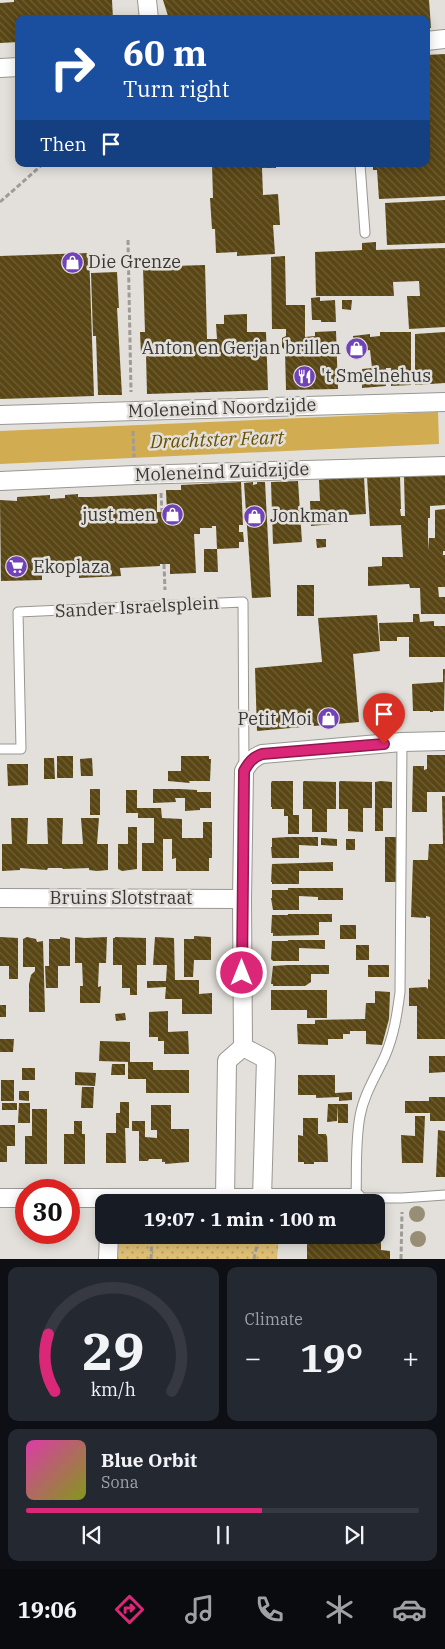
<!DOCTYPE html>
<html lang="en">
<head>
<meta charset="utf-8">
<style>
	body { margin:0; font-family:"IBM Plex Serif",serif; background:#242831; color:#f1f3f6; height:100vh; display:flex; flex-direction:column; font-size:19px; white-space:nowrap }
	* { box-sizing:border-box; margin:0 }
	p { font-size:16px; color:#9ea1a6 }
	.icon { flex:none; width:28px; height:28px; fill:none; stroke:currentColor; stroke-width:2; stroke-linecap:round; stroke-linejoin:round }
	.map { position:relative; height:1259px; overflow:hidden }
	.side { display:flex; flex-direction:column; gap:8px; padding:8px; background:#0d0f14; flex:1 }
	.side>* { flex:none }
	.guide { position:absolute; left:15px; top:15px; width:415px; height:152px; border-radius:10px; box-shadow:0 2px 12px #0003; background:#1a4fa0; color:#fff; overflow:hidden }
	.speed { position:absolute; left:15px; top:1179px; display:flex; gap:10px; font-size:25px; font-weight:700; text-align:center }
	.speed>* { display:grid; place-content:center; width:65px; height:65px; border-radius:50%; background:#171b24; box-shadow:0 2px 12px #0003; line-height:1 }
	.speed .limit { border:8px solid #d22; background:#fff; color:#111 }
	.pin { position:absolute; display:grid; place-items:center; width:42px; height:42px; color:#fff; margin:-51px -21px; border-radius:50% 50% 50% 0; rotate:-45deg; box-shadow:0 0 5px #0007 }
	.pin .icon { rotate:45deg }
	.me { position:absolute; width:55px; margin:-28px; rotate:0deg; stroke-linejoin:round; filter:drop-shadow(0 0 4px #0008) }
	.turn { display:flex; align-items:center; gap:18px; height:105px; padding:0 25px; font-size:22px }
	.turn .icon { width:65px; height:65px; stroke-width:2.5 }
	.turn b { display:block; font-size:35px; line-height:42px }
	.then { display:flex; align-items:center; height:48px; padding:0 25px; background:#0003; gap:10px; font-size:19px }
	.big { font-size:38px; font-weight:700; line-height:1.1 }
	.side .widget { flex:1; display:flex; flex-direction:column; justify-content:center; gap:8px; min-width:0; padding:0 18px; border-radius:10px; background:#242831 }
	.side .dial { align-items:center; gap:0 }
	.dial svg { height:130px; overflow:visible; fill:none; stroke:#363941; stroke-width:7; stroke-linecap:round; text-anchor:middle }
	.dial text { fill:#f1f3f6; stroke:none }
	.song { display:flex; align-items:center; gap:15px }
	.cover { width:60px; height:60px; border-radius:8px; background:linear-gradient(135deg,hsl(320 70% 55%),hsl(70 70% 35%)) }
	.played { height:5px; border-radius:2px; background:linear-gradient(90deg,#db2777 60%,#363941 60%) }
	.keys { display:flex; justify-content:space-around; direction:ltr }
	.heat { display:flex; justify-content:space-between; align-items:center; font-size:28px; direction:ltr }
	.side .tiles { flex:1; display:grid; gap:8px; grid-template-columns:1fr 1fr }
	.widget:last-child { grid-column:span 2 }
	.trip { position:absolute; left:95px; top:1194px; width:290px; height:50px; border-radius:10px; background:#171b24; box-shadow:0 2px 12px #0003; font-weight:700; line-height:50px; text-align:center }
	.dock { display:flex; height:80px; justify-content:space-around; align-items:center; background:#090b0e; color:#9ea1a6 }
	.dock .icon { width:35px; height:35px }
	.dock .selected { color:#db2777 }
	.dock b { font-size:22px; color:#f1f3f6 }
	.map>svg:first-child { display:block }
</style>
</head>
<body>
<div class="map">
<svg width="445" height="1259" viewBox="0 0 445 1259">
	<defs>
		<pattern id="grass-dots" width="8" height="8" patternUnits="userSpaceOnUse" patternTransform="scale(1.25)"><rect width="8" height="8" fill="#dfc075"/><path d="M2 2h.1M6 6h.1" fill="none" stroke="#b69d61" stroke-width="1.8" stroke-linecap="round"/></pattern>
		<pattern id="building-back-hatch" width="6" height="6" patternUnits="userSpaceOnUse" patternTransform="scale(1.25)"><rect width="6" height="6" fill="#594614"/><path d="M-1 5l2 2M0 0l6 6M5-1l2 2" fill="none" stroke="#6e5f37"/></pattern>
	</defs>
	<rect width="100%" height="100%" fill="#e3e0db"/>
	<path fill="url(#grass-dots)" d="M119 1235H279L277 1259H118Z"/>
	<path fill="#d1ac51" d="M438 412 439 444 0 464V431Z"/>
	<path fill="url(#building-back-hatch)" d="M14 0H112L113 19H19V42L0 43V3L14 2Z
		M163 0H429L431 28H426V19H169Z
		M445 54V196L379 199 377 170H373V164H426V55Z
		M212 164H276V168H262L263 195 278 194 280 225H273L275 254 237 256V252L216 253 215 229H212L210 198H213Z
		M445 200V243L387 245 385 203Z
		M376 242V250L445 248V327L409 329 407 296H420L419 281 393 282 394 296H316L315 252 362 250V243Z
		M89 253 94 396 0 399V256Z
		M285 256 286 305H305V337L315 336V332L336 331 338 389 286 390 285 350 282 347V338L286 336V329H272L271 257Z
		M205 265 207 339H217L216 324H224V315L247 314V332H266L268 390 147 394 146 354H141L140 332H145L143 267Z
		M117 272 119 308H117L122 395H98L96 336H93L91 273Z
		M320 297V301L335 300 336 322H321V320H312L311 298Z
		M342 300H352L351 310 342 309Z
		M380 332H411V385L391 386V368H386V386L362 388V369L372 368 370 350 354 352 353 336 370 334V337L380 336Z
		M445 332V383L415 385V334Z
		M445 474V505L430 506V518H428V550L429 538H435V510L445 509V551H443V555H445V587H438L439 597H445V614H421L420 588H410L409 584 368 586V567L382 566V557H403L401 525 370 526 367 477 400 476 401 509H400L401 516H405L404 476Z
		M347 476V478L364 477 366 514 332 516 333 524 311 526 310 501H320L319 480Z
		M298 481 302 542 273 544 271 482Z
		M241 482 243 525H239V532H243L244 542H239V548L217 549 218 572H204V549H217L216 526H212V528H200V534H194L196 573 170 574V564H160V566L120 568 121 576 79 578V570L42 572V580L1 581 0 500 17 501V497L50 495V499L65 498V495L78 494V497H90L157 494V512H167L166 490H181V485Z
		M253 482V485L257 484V482H265L271 597 252 598 244 483Z
		M316 539H326V547L317 548Z
		M297 585H314V616H297Z
		M413 614H419L420 622 434 621V626H445V657H409V637H397V641H380L379 623 413 622Z
		M377 615 380 651 353 654 359 722 257 731 255 668 322 662 318 618Z
		M443 669H445L444 711H433V712H430V711H413L412 684 443 682Z
		M427 755H445V792H427V812H412L413 766H424V770L427 769Z
		M57 756H73V778H57Z
		M181 756H209V759H211L210 781H189L190 783 168 781V771H181Z
		M44 758H54L55 779H44Z
		M92 758 93 776H81L80 759Z
		M7 764H28V785L8 786Z
		M272 781H293V815H299V834H288V816H284V809H272V807H271V783Z
		M304 781 336 782V809H327V832H312V809H303V782Z
		M340 781 372 782V808H363V832L348 831V809H339V782Z
		M381 781 392 782V808H383V831H375V782Z
		M90 789H100V815H90Z
		M153 789H180L197 790V792H211V808H200V810L185 811V798H175L176 802 153 803Z
		M126 790H137V808H161L162 818 182 819V838H203V822H212V858H209V871H176V858L172 859V839H163V871H142V843H154V818H138V813H126Z
		M442 796H445V1039H417V1006H409V988L426 987 428 989V979L430 980V917L426 916V918L411 917 413 860H428L429 844H443Z
		M11 818H28L27 844H48L47 818H63L62 844H83L81 818H99L97 844H108V870L97 871 89 870V868L63 869 62 868H48L47 870 20 868V870L2 871V844H12Z
		M128 827H137V869L122 871 118 869V844H128Z
		M288 837H318V846L299 845V858H272L271 847H272V838Z
		M385 837H397V882H385Z
		M321 838 337 839V846L321 845Z
		M346 839H355V850H346Z
		M333 862V871H299V884H272V882H271L272 864Z
		M288 888H343V900H318V897L299 896V910H273L271 898H272V890H288Z
		M288 914H332V922H319V935L273 936V933H271L272 915H288Z
		M340 925H356V939H340Z
		M194 936 211 937V960H194L193 977H184V939H194Z
		M0 937 18 938V979H9V966H0Z
		M27 937 36 939 37 942 43 941 45 1012H29V984L31 975 35 971V967H23V939Z
		M60 937 70 939V966H58V988H46L45 966H49V939H60Z
		M75 937 85 938 107 937 106 963H99L98 987 101 986 100 1003H80V986H83L82 963H75Z
		M115 937 146 938V965H137V995H130V988H122V965H113V938H115Z
		M155 937 174 938 175 980H199V994L212 993V1014H182V999H165L166 987 147 988V981H166L167 965H153Z
		M288 940H325V949L299 948V961H273L271 959 272 941H288Z
		M356 945H369V960H356Z
		M288 965H329V974H311V982L305 986H273V984H271L273 966Z
		M368 965H389V977H368Z
		M271 990H327V1018H307V1010H271Z
		M375 991 390 992 389 1019 382 1045 366 1044V1031H350V1034H343V1039H328V1045L298 1044 297 1024H315V1020L365 1019 366 1003H375Z
		M0 1005H6V1017H0Z
		M168 1011V1032L188 1031 189 1054H164V1041H158V1037H149V1012Z
		M125 1013 126 1020 116 1021 115 1014Z
		M0 1039H14L13 1052H0Z
		M100 1041 130 1042V1062L99 1061Z
		M429 1056H445V1072L429 1073Z
		M128 1062H153V1070H189V1093H146V1079H128Z
		M112 1064H125V1075H111Z
		M22 1068H35V1080H22Z
		M75 1072 96 1073 95 1086 75 1085Z
		M298 1075H335V1093L352 1092V1100L339 1101V1097L316 1098V1095H298Z
		M1 1080H14V1101H1Z
		M82 1087H94L93 1108H81Z
		M19 1091H29V1101L19 1100Z
		M429 1097H445V1121H430V1113H405V1101H429Z
		M120 1102H129V1128H125L126 1163H106V1133H116V1113H120Z
		M2 1103H17V1110H2Z
		M19 1103H30V1123H18Z
		M328 1104H338L337 1121 327 1122Z
		M338 1104H348V1123H338Z
		M151 1105H171V1129H189V1162L165 1164V1162H162V1159H149L148 1161H139V1131H132V1121H145V1137L157 1138V1130H151Z
		M32 1109H47V1164H25V1136H32Z
		M415 1116H425L423 1163H402L401 1135 415 1136Z
		M303 1118H318V1134H326V1136L327 1135 328 1162H314V1164H304V1162H298V1135L303 1136Z
		M74 1121H82V1134H85V1164H64V1134H74Z
		M0 1125H15V1146H7V1162H0Z
		M438 1130 445 1131V1177H436Z
		M307 1236H381V1250L390 1251V1259H307Z"/>
	<g fill="none" stroke-linecap="round" stroke-linejoin="round">
		<defs>
			<path id="lane" d="M360 164 365 233
				M402 742 400 992C397 1015 394 1035 385 1056 376 1076 364 1094 360 1116 355 1143 357 1171 356 1198H402L445 1195
				M0 749H21L18 612 243 602 244 765"/>
			<path id="street" d="M147 0 149 19
				M426 41 445 39
				M0 68 19 67
				M0 415 445 402
				M0 481 135 475 445 466
				M0 898 242 899
				M243 1047 266 1059 262 1198
				M0 1198H26
				M69 1198H356
				M225 1198 227 1061 243 1047 242 899 244 771C249 762 252 758 262 754L402 742 445 741
				M108 1259 109 1235"/>
		</defs>
		<use href="#lane" stroke="#999792" stroke-width="11"/>
		<use href="#street" stroke="#999792" stroke-width="20"/>
		<path stroke="#9e9b98" stroke-width="3" stroke-dasharray="5 2.5" stroke-linecap="butt" d="M0 202 43 164
			M128 240 131 392
			M133 431 134 457
			M161 493 162 512
			M164 564 165 590
			M151 1259 152 1235
			M254 1259 259 1235
			M401 1259 402 1212"/>
		<use href="#lane" stroke="#fff" stroke-width="9"/>
		<use href="#street" stroke="#fff" stroke-width="18"/>
	</g>
	<g fill="#988e76">
		<circle cx="417" cy="1214" r="8"/>
		<circle cx="418" cy="1239" r="8"/>
	</g>
	<g fill="none" stroke-linecap="round" stroke-linejoin="round">
		<defs>
			<path id="route" d="M242 973 244 771C249 762 252 758 262 754L384 744"/>
		</defs>
		<use href="#route" stroke="#8e194d" stroke-width="12"/>
		<use href="#route" stroke="#db2777" stroke-width="9"/>
	</g>
	<defs>
		<symbol id="shop-disc" viewBox="-11 -11 22 22"><circle r="9.5" fill="#7142ba" stroke="#e3e0db"/><path d="M-5-2.5h2.3a2.7 3.5 0 0 1 5.4 0H5L5.5 6h-11ZM-1.5-2.5h3a1.5 2.3 0 0 0-3 0Z" fill="#fff"/></symbol>
		<symbol id="restaurant-disc" viewBox="-11 -11 22 22"><circle r="9.5" fill="#7142ba" stroke="#e3e0db"/><path d="M-5-6h1v4h1v-4h1v4h1v-4h1v5L-1.5 .5V6h-2V.5L-5-1ZM5-6V6H3V1.5H1.5Q1.5-4 5-6Z" fill="#fff"/></symbol>
		<symbol id="supermarket-disc" viewBox="-11 -11 22 22"><circle r="9.5" fill="#7142ba" stroke="#e3e0db"/><path d="M-6-5.5h2.5l.6 2H6L4.5 2H-2.5L-4.4-4H-6ZM-1.5 3.2a1.3 1.3 0 1 0 .1 0ZM3 3.2a1.3 1.3 0 1 0 .1 0Z" fill="#fff"/></symbol>
	</defs>
	<g fill-rule="evenodd">
		<use href="#shop-disc" x="60" y="250" width="25" height="25"/>
		<use href="#shop-disc" x="344" y="336" width="25" height="25"/>
		<use href="#restaurant-disc" x="292" y="364" width="25" height="25"/>
		<use href="#shop-disc" x="160" y="502" width="25" height="25"/>
		<use href="#shop-disc" x="242" y="504" width="25" height="25"/>
		<use href="#supermarket-disc" x="4" y="554" width="25" height="25"/>
		<use href="#shop-disc" x="316" y="706" width="25" height="25"/>
	</g>
	<g text-anchor="middle" stroke-width="5" stroke-linejoin="round" paint-order="stroke">
		<g font-size="18" fill="#393836" stroke="#e3e0db" text-anchor="start">
			<text x="88" y="268">Die Grenze</text>
			<text x="341" y="354" text-anchor="end">Anton en Gerjan brillen</text>
			<text x="321" y="382">'t Smelnehus</text>
			<text x="156" y="521" text-anchor="end">just men</text>
			<text x="270" y="522">Jonkman</text>
			<text x="33" y="573">Ekoplaza</text>
			<text x="312" y="725" text-anchor="end">Petit Moi</text>
		</g>
		<g font-size="18" fill="#393836" stroke="#e3e0db">
			<text transform="translate(222 408) rotate(-2)" y="6">Moleneind Noordzijde</text>
			<text transform="translate(222 472) rotate(-2)" y="6">Moleneind Zuidzijde</text>
			<text transform="translate(137 607) rotate(-3)" y="6">Sander Israelsplein</text>
			<text x="121" y="904">Bruins Slotstraat</text>
		</g>
		<g font-size="19" font-style="italic" fill="#695106" stroke="#e3e0db">
			<text transform="translate(217 439) rotate(-2)" y="7">Drachtster Feart</text>
		</g>
	</g>
</svg>
<div class="speed"><div class="limit">30</div></div>
<div class="pin" style="left:384px;top:744px;background:#d93025"><svg class="icon" aria-label="arrive" viewBox="0 0 24 24"><path d="M6 21V4h12l-3 4 3 4H6"/></svg></div>
<svg class="me" style="left:242px;top:973px" viewBox="-20 -20 40 40"><circle r="17" fill="#db2777" stroke="#fff" stroke-width="3"/><path d="M0-11L8 9 0 5-8 9z" fill="#fff"/></svg>
<div class="trip">19:07 · 1 min · 100 m</div>
<div class="guide">
<div class="turn"><svg class="icon" aria-label="right" viewBox="0 0 24 24"><path d="M7 20v-9h11M14 6l5 5-5 5"/></svg><div><b>60 m</b>Turn right</div></div>
<div class="then">Then<svg class="icon" aria-label="arrive" viewBox="0 0 24 24"><path d="M6 21V4h12l-3 4 3 4H6"/></svg></div>
</div>
</div>
<section class="side">
<div class="tiles">
<div class="widget dial"><svg viewBox="0 0 100 80">
<path d="M14 69A42 42 0 1 1 86 69"/>
<path d="M14 69A42 42 0 0 1 10 34" stroke="#db2777"/>
<text x="50" y="56" font-size="32" font-weight="700">29</text>
<text x="50" y="72" font-size="11">km/h</text>
</svg></div>
<div class="widget"><p>Climate</p>
<div class="heat"><a>−</a><b class="big">19°</b><a>+</a></div>
</div>
<div class="widget">
<div class="song"><i class="cover"></i><div><b>Blue Orbit</b><p>Sona</p></div></div>
<div class="played"></div>
<div class="keys"><svg class="icon" aria-label="previous" viewBox="0 0 24 24"><path d="M18 5L8 12l10 7zM5 5v14"/></svg><svg class="icon" aria-label="pause" viewBox="0 0 24 24"><path d="M8 5v14M16 5v14"/></svg><svg class="icon" aria-label="next" viewBox="0 0 24 24"><path d="M6 5l10 7-10 7zM19 5v14"/></svg></div>
</div>
</div>
</section>
<nav class="dock">
<b>19:06</b>
<svg class="icon selected" aria-label="directions" viewBox="0 0 24 24"><path d="M12 3l9 9-9 9-9-9zM9 14v-3h6M13 9l2 2-2 2"/></svg>
<svg class="icon" aria-label="music" viewBox="0 0 24 24"><path d="M9 18V5l10-2v13"/><circle cx="6" cy="18" r="3"/><circle cx="16" cy="16" r="3"/></svg>
<svg class="icon" aria-label="phone" viewBox="0 0 24 24"><path d="M5 4h4l2 5-3 2q2 4 5 5l2-3 5 2v4C11 20 4 13 5 4z"/></svg>
<svg class="icon" aria-label="climate" viewBox="0 0 24 24"><path d="M12 3v18M4 7l16 10M4 17L20 7"/></svg>
<svg class="icon" aria-label="car" viewBox="0 0 24 24"><path d="M5 17H2v-5l4-1 3-4h7l3 4 3 1v5h-3M9 17h6M6 11h13"/><circle cx="7" cy="17" r="2"/><circle cx="17" cy="17" r="2"/></svg>
</nav>
</body>
</html>
